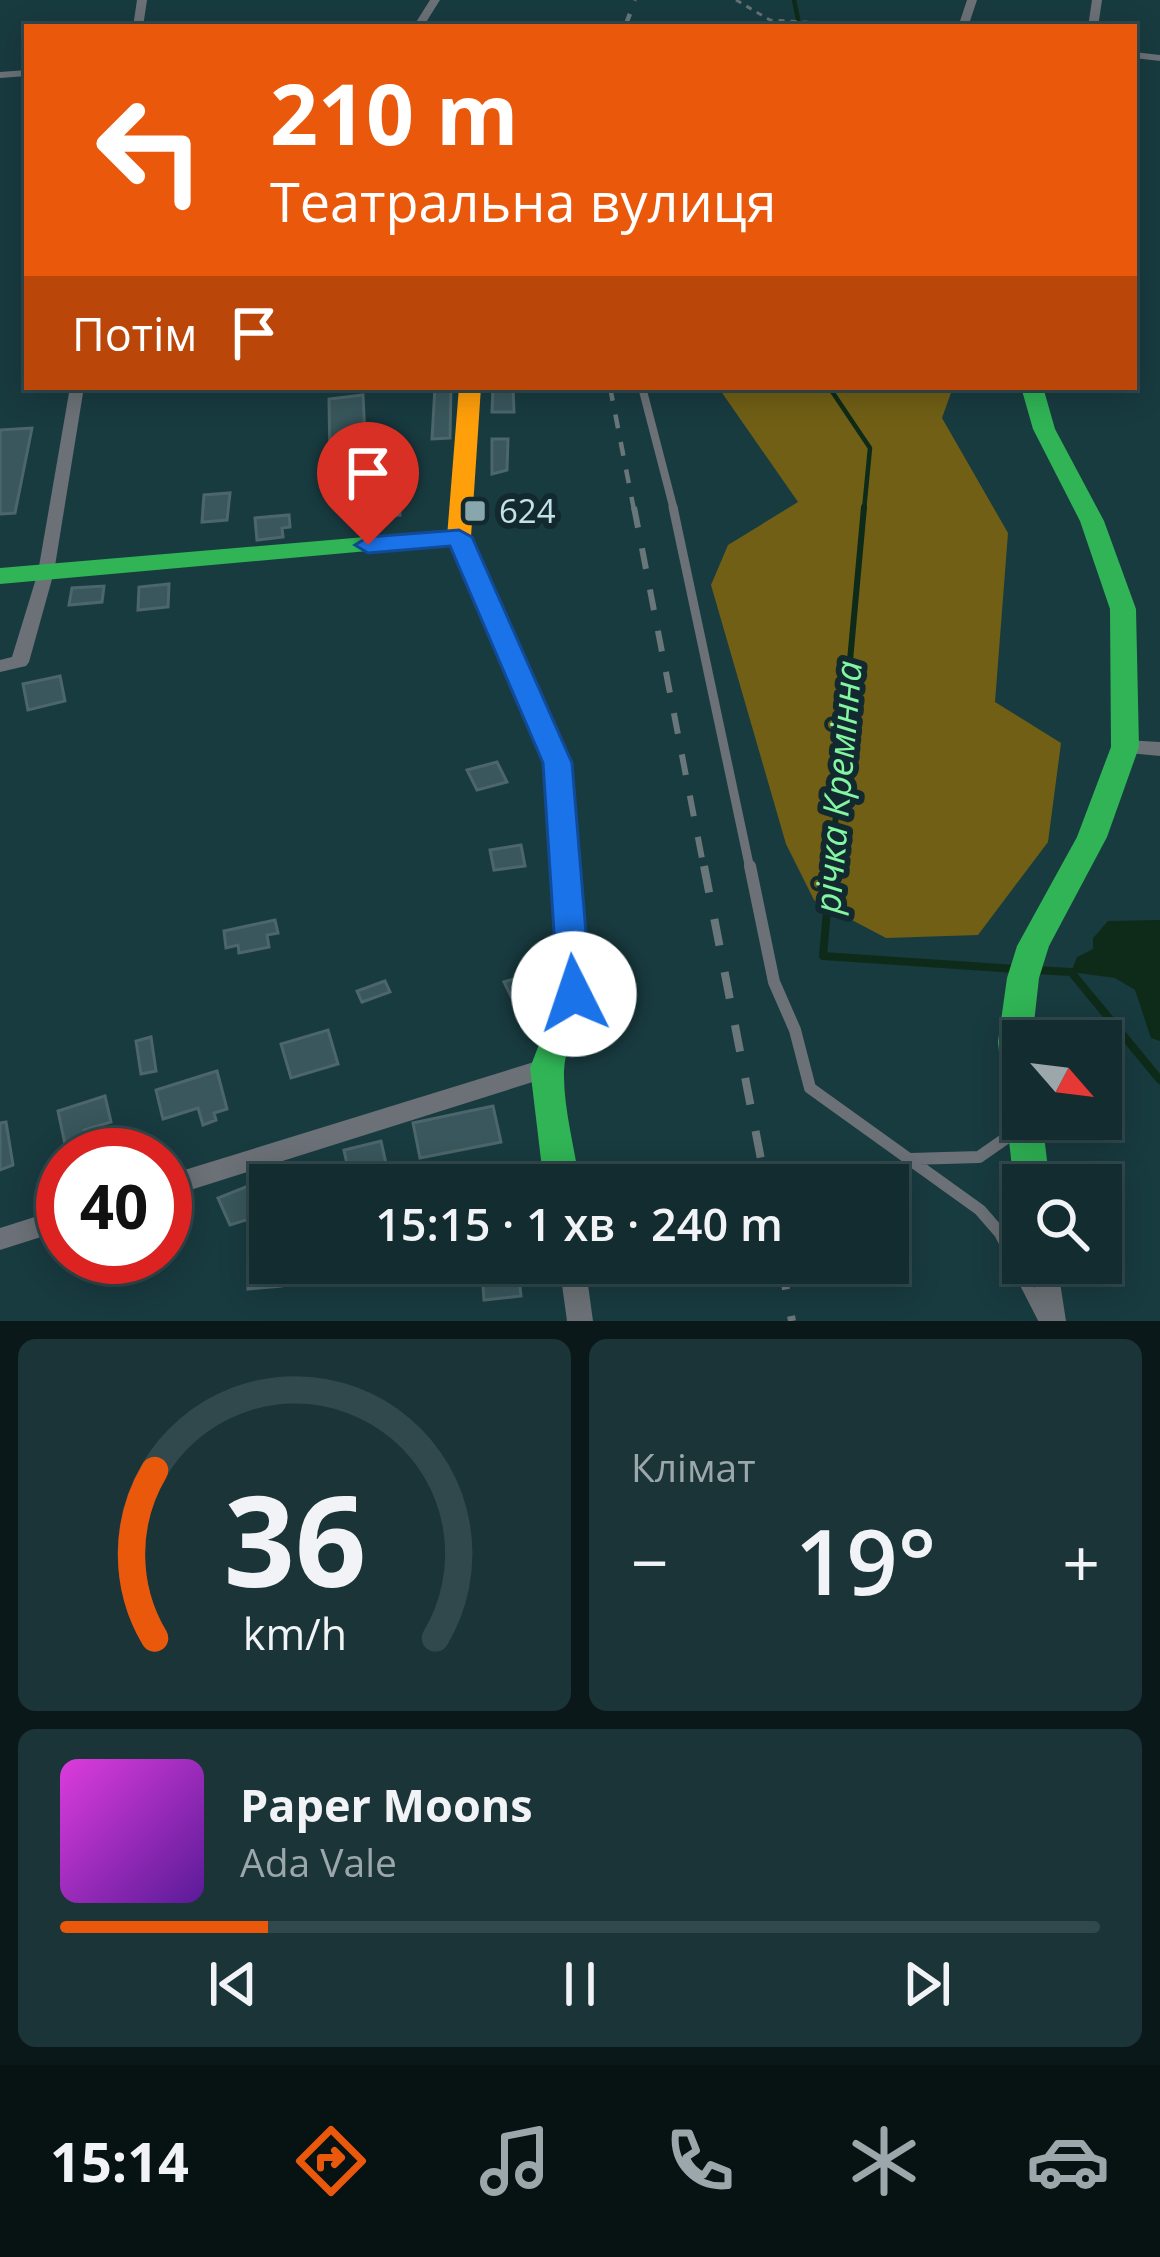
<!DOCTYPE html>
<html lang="uk">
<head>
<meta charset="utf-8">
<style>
	body { margin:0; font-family:"Open Sans",sans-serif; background:#1b3438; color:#f1f3f6; height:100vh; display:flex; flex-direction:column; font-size:45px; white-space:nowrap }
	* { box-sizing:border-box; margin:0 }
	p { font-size:39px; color:#9ca7ab }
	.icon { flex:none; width:66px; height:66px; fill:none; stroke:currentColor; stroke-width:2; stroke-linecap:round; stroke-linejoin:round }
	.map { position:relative; height:1321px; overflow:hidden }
	.details { display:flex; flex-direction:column; gap:18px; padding:18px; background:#0a181a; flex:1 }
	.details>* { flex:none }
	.guide { position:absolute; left:24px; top:24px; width:1113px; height:366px; border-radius:0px; box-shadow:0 6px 30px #0003,0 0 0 3px #31484c; background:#ea580c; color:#fff; overflow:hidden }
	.needle { width:78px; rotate:118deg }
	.tools { position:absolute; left:1002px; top:1020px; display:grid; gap:24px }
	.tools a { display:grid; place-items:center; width:120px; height:120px; border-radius:0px; background:#122c30; box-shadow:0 6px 30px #0003,0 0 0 3px #31484c; font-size:60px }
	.speed { position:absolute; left:36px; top:1128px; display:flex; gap:24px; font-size:60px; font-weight:700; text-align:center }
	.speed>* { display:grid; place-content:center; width:156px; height:156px; border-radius:50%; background:#122c30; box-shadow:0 6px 30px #0003,0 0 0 3px #31484c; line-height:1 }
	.speed .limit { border:18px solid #d22; background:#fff; color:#111 }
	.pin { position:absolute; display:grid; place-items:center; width:102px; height:102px; color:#fff; margin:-123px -51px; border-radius:50% 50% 50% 0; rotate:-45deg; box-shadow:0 0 12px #0007 }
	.pin .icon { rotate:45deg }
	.me { position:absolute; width:132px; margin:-66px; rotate:356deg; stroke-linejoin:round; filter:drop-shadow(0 0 9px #0008) }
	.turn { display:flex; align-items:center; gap:42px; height:252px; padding:0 48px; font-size:54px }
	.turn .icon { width:156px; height:156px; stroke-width:2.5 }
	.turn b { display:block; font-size:84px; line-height:102px }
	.then { display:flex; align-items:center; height:114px; padding:0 48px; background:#0003; gap:24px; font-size:45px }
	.big { font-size:90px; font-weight:600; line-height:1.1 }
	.details .widget { flex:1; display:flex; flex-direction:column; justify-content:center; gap:18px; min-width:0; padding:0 42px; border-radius:18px; background:#1b3438 }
	.details .dial { align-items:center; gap:0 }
	.dial svg { height:312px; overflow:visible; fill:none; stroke:#31484c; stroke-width:7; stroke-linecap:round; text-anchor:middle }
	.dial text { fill:#f1f3f6; stroke:none }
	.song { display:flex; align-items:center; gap:36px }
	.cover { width:144px; height:144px; border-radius:18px; background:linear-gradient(135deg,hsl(300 70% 55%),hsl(270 70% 35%)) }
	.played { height:12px; border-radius:6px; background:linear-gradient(90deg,#ea580c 20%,#31484c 20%) }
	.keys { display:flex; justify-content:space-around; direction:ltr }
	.heat { display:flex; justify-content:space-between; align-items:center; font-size:66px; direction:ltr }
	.details .tiles { flex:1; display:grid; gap:18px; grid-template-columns:1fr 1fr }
	.widget:last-child { grid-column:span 2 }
	.trip { position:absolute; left:249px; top:1164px; width:660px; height:120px; border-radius:0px; background:#122c30; box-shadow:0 6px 30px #0003,0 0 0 3px #31484c; font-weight:600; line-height:120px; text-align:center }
	.dock { display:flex; height:192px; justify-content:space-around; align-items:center; background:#071213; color:#9ca7ab }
	.dock .icon { width:84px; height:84px }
	.dock .on { color:#ea580c }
	.dock b { font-size:54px; color:#f1f3f6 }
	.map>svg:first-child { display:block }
</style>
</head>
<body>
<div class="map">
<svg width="1160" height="1321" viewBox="0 0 1160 1321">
	<rect width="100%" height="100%" fill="#183b40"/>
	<path fill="#705f15" d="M718 387H953L942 418 1008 533 995 702 1061 743 1048 842 978 935 886 938 814 900 786 844 711 585 728 545 798 502Z"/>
	<path fill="#0e2b19" d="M1160 920V1041L1151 1038 1135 990 1115 978 1071 972 1077 957 1093 949V938L1108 921Z"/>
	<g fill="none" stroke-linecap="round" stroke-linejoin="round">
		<path stroke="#0e2b19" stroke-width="4.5" d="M794 0 798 19
			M829 387 870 448 864 510"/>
		<path stroke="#0e2b19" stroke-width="6" d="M831 869 864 507"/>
		<path stroke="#0e2b19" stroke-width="8" d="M831 866 823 956 1016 969
			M1035 970 1071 972 1160 1080"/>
	</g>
	<path fill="#39575c" stroke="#4c666b" stroke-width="3" d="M435 387H451L450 438 432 439Z
		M493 387H513L514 412H492Z
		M363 395 366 458 330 461 329 399Z
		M32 428 15 513 0 514V430Z
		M492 439H508L507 470 492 474Z
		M397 477 400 515 365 517 364 493 341 494 340 485Z
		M230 493 227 520 202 522 204 495Z
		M289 515 290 527 282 528 283 537 257 540 255 518Z
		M169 584 168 607 138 610 139 587Z
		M104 586 102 602 69 605 72 588Z
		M60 676 65 701 28 710 23 684Z
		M497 762 507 782 477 790 467 770Z
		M521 845 525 866 494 870 490 850Z
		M275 920 278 933 267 935 269 947 239 953 238 945 226 948 224 931Z
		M520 977 535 1008 519 1013 504 982Z
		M385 981 390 992 362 1002 357 991Z
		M328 1030 338 1064 291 1078 281 1044Z
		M151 1037 156 1071 141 1074 136 1041Z
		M217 1071 227 1109 214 1113 216 1120 203 1125 198 1108 163 1119 156 1090Z
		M105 1096 111 1122 84 1130 86 1137 65 1144 58 1111Z
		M493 1106 501 1142 420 1158 413 1123Z
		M6 1122 13 1165 0 1170V1123Z
		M381 1141 387 1168 350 1178 344 1150Z
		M281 1173 285 1185H270V1236L261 1239 256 1217 230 1225 218 1198Z
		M270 1247V1263H282L281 1286 248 1289 251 1248Z
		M518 1269 521 1296 484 1300 482 1273Z"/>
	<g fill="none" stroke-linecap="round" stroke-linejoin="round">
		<path stroke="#647175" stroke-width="3" stroke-dasharray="6 6" stroke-linecap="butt" d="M736 0 770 20 889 27"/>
		<path stroke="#6b7176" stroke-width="8" d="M642 387 674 510"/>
		<path stroke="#6b7176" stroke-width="9" d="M673 507 750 869"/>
		<path stroke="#6b7176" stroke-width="12" d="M750 866 774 982 795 1030 810 1088 980 1210 1000 1233 1045 1321
			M910 1159 979 1157 1015 1132"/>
		<path fill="#6b7176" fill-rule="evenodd" d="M137 0H147L143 27H133Z
			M430 0H440L423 27H413Z
			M967 0H977L968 27H958Z
			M1092 0H1102L1098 27H1088Z
			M1134 52 1160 55V61L1134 58Z
			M27 70V76L0 78V72Z
			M70 387H84L54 572 29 662 26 666 0 672V660L12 657 38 572Z
			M1125 740 1160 742V756L1118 752 1115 747 1118 742Z
			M547 1058 555 1061 558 1068 555 1075 165 1198V1176Z
			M63 1208V1230L0 1250V1228Z
			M559 1263H585L593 1321H567Z
			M1031 1263H1057L1066 1321H1040Z"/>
		<path fill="#30b455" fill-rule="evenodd" d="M1021 387H1043L1055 429 1104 521 1136 609 1139 747 1107 837 1049 946 1039 978 1032 1041H1023V1119H1042L1050 1185H1023V1198L1014 1185 998 1042 1007 978 1017 946 1077 837 1111 747 1110 609 1080 521 1033 429Z
			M459 529 468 532 471 537 468 542 0 584V568Z
			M571 938 582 942C607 990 566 1025 564 1071 563 1107 575 1149 580 1185H544L530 1068 558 995 555 951 560 942Z"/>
		<path fill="#ff9f0a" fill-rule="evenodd" d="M459 387H481L471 537 572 763 587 951 582 960 571 964 560 960 555 951 544 763 447 537Z"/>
		<path stroke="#69767a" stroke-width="4.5" stroke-dasharray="14 14" stroke-linecap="butt" d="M625 27 635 0
			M610 387 634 510"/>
		<path stroke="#69767a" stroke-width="6" stroke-dasharray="21 21" stroke-linecap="butt" d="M634 507 704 869"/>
		<path stroke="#69767a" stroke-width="8" stroke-dasharray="27 27" stroke-linecap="butt" d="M704 866 766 1185
			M781 1263 792 1321"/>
	</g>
	<path fill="#1a73e8" stroke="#114b97" stroke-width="3" d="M459 530 472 537 572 763 591 994 586 1004 574 1008 563 1004 558 994 543 763 450 546 368 553 355 545 368 537Z"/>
	<rect fill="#88a7ac" stroke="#122a2f" stroke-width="4.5" x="463" y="499" width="24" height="24" rx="6"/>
	<g text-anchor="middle" stroke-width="12" stroke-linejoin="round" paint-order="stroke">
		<g font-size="33" fill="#c5e1e6" stroke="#122a2f" text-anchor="start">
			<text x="499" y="523">624</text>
		</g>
		<g font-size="36" font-style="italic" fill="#84f6a2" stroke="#122a2f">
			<text transform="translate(838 787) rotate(-85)" y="13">річка Кремінна</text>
		</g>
	</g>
</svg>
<div class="tools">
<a><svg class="needle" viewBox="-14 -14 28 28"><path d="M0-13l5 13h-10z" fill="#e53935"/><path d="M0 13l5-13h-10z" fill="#9ca7ab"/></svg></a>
<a><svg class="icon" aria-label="search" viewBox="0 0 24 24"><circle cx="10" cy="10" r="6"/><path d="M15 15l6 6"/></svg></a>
</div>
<div class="speed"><div class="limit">40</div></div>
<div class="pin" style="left:368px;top:545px;background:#d93025"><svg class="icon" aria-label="arrive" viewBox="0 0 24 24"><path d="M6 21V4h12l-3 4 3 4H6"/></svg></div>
<svg class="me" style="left:574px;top:994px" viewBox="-20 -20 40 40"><circle r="19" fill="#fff"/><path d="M0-13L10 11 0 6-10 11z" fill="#1a73e8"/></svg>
<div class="trip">15:15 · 1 хв · 240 m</div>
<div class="guide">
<div class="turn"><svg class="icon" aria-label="left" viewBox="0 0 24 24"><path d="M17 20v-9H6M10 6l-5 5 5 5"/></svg><div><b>210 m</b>Театральна вулиця</div></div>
<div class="then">Потім<svg class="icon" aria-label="arrive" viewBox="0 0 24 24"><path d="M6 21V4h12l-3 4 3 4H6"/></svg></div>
</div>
</div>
<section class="details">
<div class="tiles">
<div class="widget dial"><svg viewBox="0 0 100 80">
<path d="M14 69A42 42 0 1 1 86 69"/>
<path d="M14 69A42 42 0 0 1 14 26" stroke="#ea580c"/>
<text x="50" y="56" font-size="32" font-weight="700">36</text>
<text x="50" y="72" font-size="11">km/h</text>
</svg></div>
<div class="widget"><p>Клімат</p>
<div class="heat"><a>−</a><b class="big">19°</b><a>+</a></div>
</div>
<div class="widget">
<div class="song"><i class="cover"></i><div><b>Paper Moons</b><p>Ada Vale</p></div></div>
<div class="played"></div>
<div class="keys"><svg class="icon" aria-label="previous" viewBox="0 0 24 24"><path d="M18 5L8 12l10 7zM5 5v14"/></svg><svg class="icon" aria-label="pause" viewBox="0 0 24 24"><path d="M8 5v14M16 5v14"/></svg><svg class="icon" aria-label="next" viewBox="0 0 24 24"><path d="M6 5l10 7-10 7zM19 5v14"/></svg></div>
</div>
</div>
</section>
<nav class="dock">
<b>15:14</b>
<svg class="icon on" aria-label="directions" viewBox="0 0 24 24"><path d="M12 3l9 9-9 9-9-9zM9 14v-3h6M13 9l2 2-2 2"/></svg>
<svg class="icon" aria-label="music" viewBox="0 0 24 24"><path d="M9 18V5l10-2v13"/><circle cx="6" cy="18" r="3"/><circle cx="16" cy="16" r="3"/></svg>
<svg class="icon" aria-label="phone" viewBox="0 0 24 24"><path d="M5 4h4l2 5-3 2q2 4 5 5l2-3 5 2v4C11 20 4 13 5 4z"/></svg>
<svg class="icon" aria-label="climate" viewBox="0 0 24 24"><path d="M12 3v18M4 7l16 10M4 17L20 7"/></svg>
<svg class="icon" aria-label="car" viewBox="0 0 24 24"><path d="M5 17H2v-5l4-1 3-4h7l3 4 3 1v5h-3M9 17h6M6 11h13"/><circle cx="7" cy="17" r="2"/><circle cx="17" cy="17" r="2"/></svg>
</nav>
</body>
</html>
